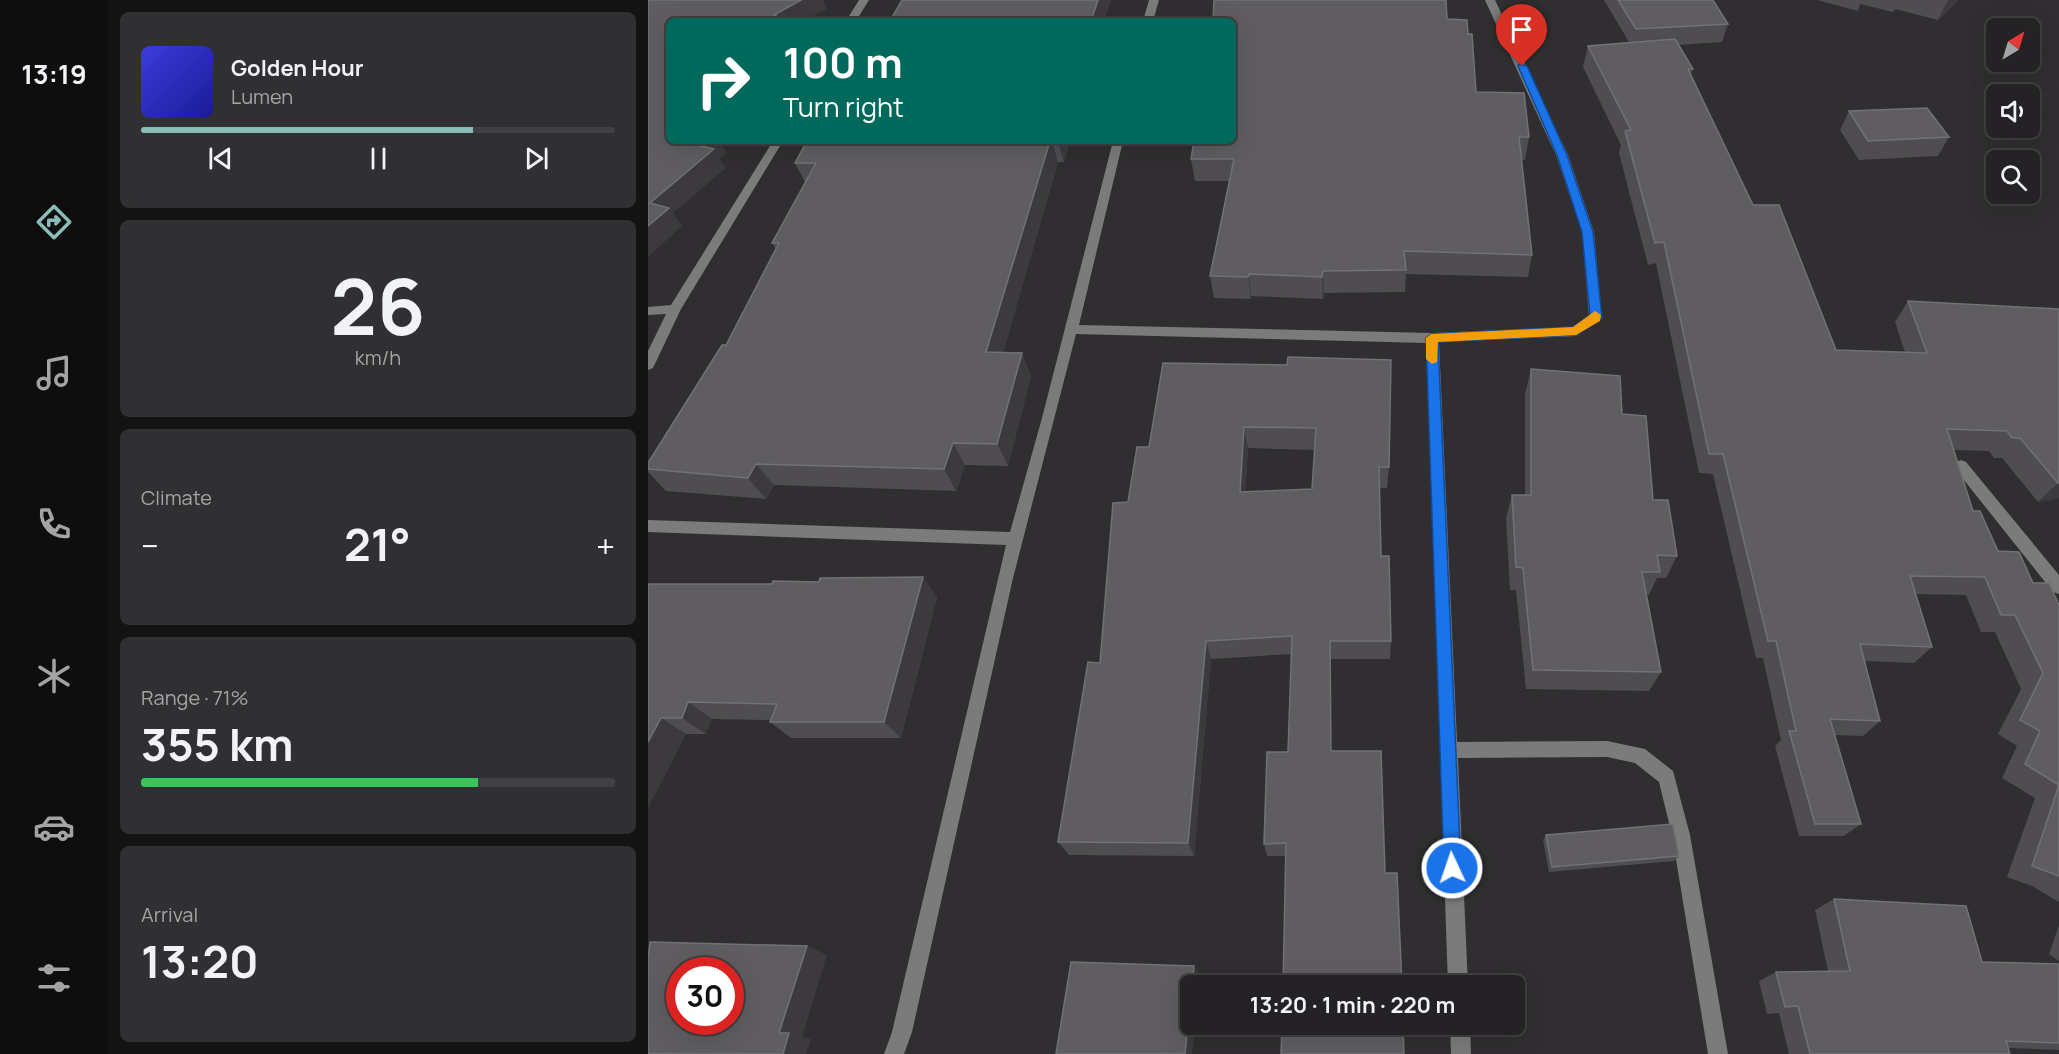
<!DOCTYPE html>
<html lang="en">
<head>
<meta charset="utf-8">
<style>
	body { margin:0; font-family:Manrope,sans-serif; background:#302f31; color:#f1f3f6; height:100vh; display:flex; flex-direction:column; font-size:22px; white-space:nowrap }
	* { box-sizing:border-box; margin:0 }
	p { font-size:20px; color:#a3a4a6 }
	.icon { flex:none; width:33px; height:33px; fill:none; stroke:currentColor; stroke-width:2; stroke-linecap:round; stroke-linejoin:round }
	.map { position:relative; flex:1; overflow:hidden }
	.side { display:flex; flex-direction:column; gap:12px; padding:12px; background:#141314; width:540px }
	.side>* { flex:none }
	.top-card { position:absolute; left:18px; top:18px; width:570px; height:126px; border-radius:9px; box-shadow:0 6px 24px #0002,0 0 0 2px #413f41; background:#00695c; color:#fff; overflow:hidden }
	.needle { width:39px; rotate:38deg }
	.tools { position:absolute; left:1338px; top:18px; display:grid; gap:12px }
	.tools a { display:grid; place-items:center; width:54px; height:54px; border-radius:9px; background:#242224; box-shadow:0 6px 24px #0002,0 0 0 2px #413f41; font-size:30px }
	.speed { position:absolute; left:18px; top:957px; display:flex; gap:12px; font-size:30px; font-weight:700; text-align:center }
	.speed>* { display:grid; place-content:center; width:78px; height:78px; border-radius:50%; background:#242224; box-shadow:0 6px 24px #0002,0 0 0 2px #413f41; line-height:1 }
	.speed .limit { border:9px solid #d22; background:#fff; color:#111 }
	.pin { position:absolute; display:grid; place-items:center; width:51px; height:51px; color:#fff; margin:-62px -26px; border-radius:50% 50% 50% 0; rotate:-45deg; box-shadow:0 0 6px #0007 }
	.pin .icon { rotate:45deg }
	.me { position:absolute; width:66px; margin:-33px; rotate:357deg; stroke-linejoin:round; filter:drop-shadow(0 0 4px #0008) }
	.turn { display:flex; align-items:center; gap:21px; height:126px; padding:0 18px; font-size:27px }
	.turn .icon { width:78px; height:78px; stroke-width:2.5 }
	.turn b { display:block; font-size:42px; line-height:51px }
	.big { font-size:45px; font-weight:700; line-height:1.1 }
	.side .card { flex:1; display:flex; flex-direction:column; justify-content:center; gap:9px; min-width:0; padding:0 21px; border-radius:9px; background:#302f31 }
	.side .dial { align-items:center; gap:0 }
	.dial b { font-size:78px; line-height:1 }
	.song { display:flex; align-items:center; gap:18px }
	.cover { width:72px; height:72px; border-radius:9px; background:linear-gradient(135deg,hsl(240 70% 55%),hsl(240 70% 35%)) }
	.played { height:6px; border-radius:3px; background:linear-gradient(90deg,#8bbbb9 70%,#413f41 70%) }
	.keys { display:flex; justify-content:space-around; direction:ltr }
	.heat { display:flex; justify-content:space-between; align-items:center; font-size:33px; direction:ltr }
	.charge { height:9px; border-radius:4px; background:linear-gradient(90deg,#34c759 71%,#413f41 0) }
	.trip { position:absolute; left:532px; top:975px; width:345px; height:60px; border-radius:9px; background:#242224; box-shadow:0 6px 24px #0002,0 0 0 2px #413f41; font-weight:700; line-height:60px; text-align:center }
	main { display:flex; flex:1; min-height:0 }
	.dock { display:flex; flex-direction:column; width:108px; justify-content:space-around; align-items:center; background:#0e0e0e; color:#a3a4a6 }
	.dock .icon { width:42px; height:42px }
	.dock .on { color:#8bbbb9 }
	.dock b { font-size:27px; color:#f1f3f6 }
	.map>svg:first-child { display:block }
</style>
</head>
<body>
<main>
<nav class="dock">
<b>13:19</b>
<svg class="icon on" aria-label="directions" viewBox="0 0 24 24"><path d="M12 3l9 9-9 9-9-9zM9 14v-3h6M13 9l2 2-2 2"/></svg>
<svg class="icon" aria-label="music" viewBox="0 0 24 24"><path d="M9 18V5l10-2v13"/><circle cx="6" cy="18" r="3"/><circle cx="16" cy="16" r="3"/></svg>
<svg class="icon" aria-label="phone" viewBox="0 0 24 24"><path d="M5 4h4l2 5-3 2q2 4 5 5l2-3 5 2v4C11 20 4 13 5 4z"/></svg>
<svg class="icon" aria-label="climate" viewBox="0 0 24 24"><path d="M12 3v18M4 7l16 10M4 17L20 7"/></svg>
<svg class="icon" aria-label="car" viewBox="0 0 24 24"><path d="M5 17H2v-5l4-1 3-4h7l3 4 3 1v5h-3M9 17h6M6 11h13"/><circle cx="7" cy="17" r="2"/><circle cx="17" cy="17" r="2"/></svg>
<svg class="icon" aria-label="filters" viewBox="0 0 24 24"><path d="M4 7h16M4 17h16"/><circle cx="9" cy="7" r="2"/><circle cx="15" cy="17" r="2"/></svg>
</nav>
<section class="side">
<div class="card">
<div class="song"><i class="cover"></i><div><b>Golden Hour</b><p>Lumen</p></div></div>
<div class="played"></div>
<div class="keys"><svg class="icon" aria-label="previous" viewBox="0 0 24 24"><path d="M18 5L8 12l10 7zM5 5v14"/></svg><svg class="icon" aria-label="pause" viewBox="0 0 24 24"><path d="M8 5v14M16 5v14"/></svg><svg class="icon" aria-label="next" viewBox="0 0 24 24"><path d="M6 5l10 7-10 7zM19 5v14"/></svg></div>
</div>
<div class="card dial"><b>26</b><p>km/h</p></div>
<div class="card"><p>Climate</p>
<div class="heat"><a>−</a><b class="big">21°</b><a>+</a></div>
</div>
<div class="card"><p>Range · 71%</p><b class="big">355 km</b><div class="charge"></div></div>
<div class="card"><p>Arrival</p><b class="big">13:20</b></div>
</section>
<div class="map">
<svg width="1411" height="1054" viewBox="0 0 1411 1054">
	<rect width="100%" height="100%" fill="#302e30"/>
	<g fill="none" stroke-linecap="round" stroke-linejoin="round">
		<path fill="#7b7b7c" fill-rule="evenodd" d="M211 0H221L208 21H198Z
			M501 0H511L505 21H495Z
			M837 0H847L920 155 946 232 954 318 928 336 791 342 809 742 959 741 997 749 1025 771 1042 835 1080 1054H1060L1024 835 1011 782 987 763 959 757 810 758 820 986H800L778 343 428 334 365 578 264 1032 256 1054H236L244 1032 358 545 0 532V520L362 532 394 418 465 141H475L431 325 784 333 925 327 941 316 934 232 908 155Z
			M125 141H135L33 309 5 368 0 370V351L18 314 0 315V307L23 305Z
			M1313 460 1318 462 1411 575V594L1405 592 1308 470 1306 466 1308 462Z
			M802 1024H822L823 1054H803Z"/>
	</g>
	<path fill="#4f4d50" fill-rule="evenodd" d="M956 0H1065L1080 24 1074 42 1030 45 1045 69 1043 74 1105 205 1188 350 1257 352 1247 322 1260 301 1411 309V498L1390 502 1354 458H1346L1341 451 1306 450 1325 511 1350 551 1411 605V902L1384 886 1359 877 1387 798 1354 778 1369 746 1350 734 1373 689 1347 632H1333L1318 595 1268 594 1284 647 1266 663 1217 661 1232 721 1215 736 1186 735 1213 824 1196 836H1151L1127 746 1133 740 1115 658H1108L1065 474 1051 473 1008 263 1000 265 971 153 973 145 935 67 940 46 981 42Z
		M1169 0H1310L1290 20 1247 9 1245 12 1212 4 1210 11Z
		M799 19 820 34 828 92 881 137 877 160H874L884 255 880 277 758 274 757 292 676 293 675 299 603 296V299L566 298 562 276 581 181H547L543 159Z
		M1201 111 1301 137 1290 156 1211 160 1192 130Z
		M159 141H422L416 162H410L355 352 374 353 383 376 360 466 317 465 308 491 126 485 118 499 18 491 0 472V463L78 345 128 249 124 243 157 182 147 163Z
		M639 365 741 467 739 488H731L733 556 743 641 742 659H683V751L737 873 754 986 638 856H619L616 844 640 752 644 654 563 659 546 856 421 855 410 842 452 663 480 502 501 447ZM600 448 667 450 664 489 597 492Z
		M883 369 974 414 1005 500 1029 556 1018 578H1009L1001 595 999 594 1013 672 1001 691 878 689 868 590H862L858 518 864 495H877V394Z
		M275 577 289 597 253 738H143L122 722 123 720 64 719 58 734H38L0 807V584H124Z
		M898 835 1031 856 1026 861 901 872 895 840Z
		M1186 899 1334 962 1411 964V1050L1360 1048 1362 1054H1141L1131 1013 1119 1014 1111 981 1128 972 1180 971 1167 910Z
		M1411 925V961L1401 954Z"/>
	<path fill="#3c3a3d" d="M153 0H175L179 9 157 21H130L126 15Z
		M450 0H463L456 21H443Z
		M1300 0H1310L1290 20Z
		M56 141H72L79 153 72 159 78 168 25 213 34 226 0 257V226L2 203Z
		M402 141H404L410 162 349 375 338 352Z
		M410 141H422L416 162Z
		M675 271 676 293 675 299 674 277Z
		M601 274 603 296V299L600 277Z
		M374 353 383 376 360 466 349 444Z
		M596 427 600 448 596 513 592 492Z
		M305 443 317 465 308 491 296 469Z
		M108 464 126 485 118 499 100 478Z
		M1410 483H1411V498L1390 502Z
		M275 577 289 597 253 738 236 722Z
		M558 641 563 659 546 856 540 843Z
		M682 641 683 659V767V751Z
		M40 702 64 719 58 734 34 718Z
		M13 718 38 734 0 807V742Z
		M159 946 179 955 154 1037 163 1039 158 1054H135L131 1033Z
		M546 966 552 974 551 986H544Z
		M543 991V1024H547L544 1054H537Z"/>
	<path fill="#5f5d60" stroke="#737174" stroke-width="1.5" fill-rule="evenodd" d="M0 0H153L126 15 140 21H21V141H59L53 146 66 149 2 203 21 208 0 226Z
		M254 0H450L443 21H242Z
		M566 0H798L799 19 819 20 820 34H824L828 92 876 93 881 137H871L884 255 756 251 758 270 675 271 674 277 601 274 600 277 562 276 586 159H543L546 141H585V21H565Z
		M970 0H1065L1080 24 988 29Z
		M1027 39 1045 69H1040L1105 205H1131L1188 350 1279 353 1260 301 1411 309V483H1410L1372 438H1364L1359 431 1299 429 1325 511H1332L1350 551 1371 552 1385 583H1401L1411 605V785L1377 764 1392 731 1372 720 1395 673 1367 615H1353L1337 577 1262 576 1284 647 1212 644 1232 721 1182 719 1213 824H1167L1141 731H1148L1128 641H1120L1075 454H1061L1016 242 1007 243 977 131 983 130 940 46Z
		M1279 108 1301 137 1220 141 1201 111Z
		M159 141H402L338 352 374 353 349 444 305 443 296 469 108 464 100 478 0 469V463L74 345H78L131 243H124L168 163H147Z
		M640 357 743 360 741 467H731L733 556H741L743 641H682L683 751H733L737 873H749L754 986H635L638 843 616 844 619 752H640L644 636 558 641 540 843 410 842 440 662 452 663 465 503 480 502 489 447H501L515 363 639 365ZM596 427 668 428 664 489 592 492Z
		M883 369 972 376 974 414 998 416 1005 500H1020L1029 556 1009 555 1012 572H994L1013 672 885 670 875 568 868 567 864 495H883Z
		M275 577 236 722H122L129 704 40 702 34 718H13L0 742V584H124L125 581 171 582 172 578Z
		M1411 785V876L1384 866Z
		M1025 824 1031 856 904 867 898 835Z
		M1186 899 1318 906 1334 962 1411 964V1043L1358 1041 1362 1054H1162L1150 1006 1137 1007 1128 972 1202 971Z
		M2 942 159 946 131 1033H141L135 1054H0V958ZM32 970H82V1022H32Z
		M423 962 546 966 537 1054H408Z
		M634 1024H755L756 1054H633Z"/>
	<path fill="#1a73e8" stroke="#114b97" stroke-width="1.5" d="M871 64 879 66 919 155 945 232 954 318 928 335 790 342 813 868 810 874 804 876 798 874 796 868 778 338 783 334 925 327 942 316 934 232 909 155 870 66Z"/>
	<path fill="#f59e0b" d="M947 311 953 315 952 321 928 335 790 342 789 362 784 364 778 359V338L783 334 925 327Z"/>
</svg>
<div class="tools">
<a><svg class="needle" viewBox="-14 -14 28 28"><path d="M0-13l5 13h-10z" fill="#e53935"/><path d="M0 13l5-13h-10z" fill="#a3a4a6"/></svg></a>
<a><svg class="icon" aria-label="sound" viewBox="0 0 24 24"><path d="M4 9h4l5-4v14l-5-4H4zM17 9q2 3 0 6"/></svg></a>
<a><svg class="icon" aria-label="search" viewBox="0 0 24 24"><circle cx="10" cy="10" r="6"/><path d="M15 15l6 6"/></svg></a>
</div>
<div class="speed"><div class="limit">30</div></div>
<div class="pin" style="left:874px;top:66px;background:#d93025"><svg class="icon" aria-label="arrive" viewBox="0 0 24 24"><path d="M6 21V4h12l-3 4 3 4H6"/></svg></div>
<svg class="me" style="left:804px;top:868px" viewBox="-20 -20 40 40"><circle r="17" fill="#1a73e8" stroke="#fff" stroke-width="3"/><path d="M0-11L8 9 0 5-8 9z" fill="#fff"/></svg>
<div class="trip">13:20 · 1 min · 220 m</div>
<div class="top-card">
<div class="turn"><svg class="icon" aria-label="right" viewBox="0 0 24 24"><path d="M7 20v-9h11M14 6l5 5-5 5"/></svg><div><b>100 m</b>Turn right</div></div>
</div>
</div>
</main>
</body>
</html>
